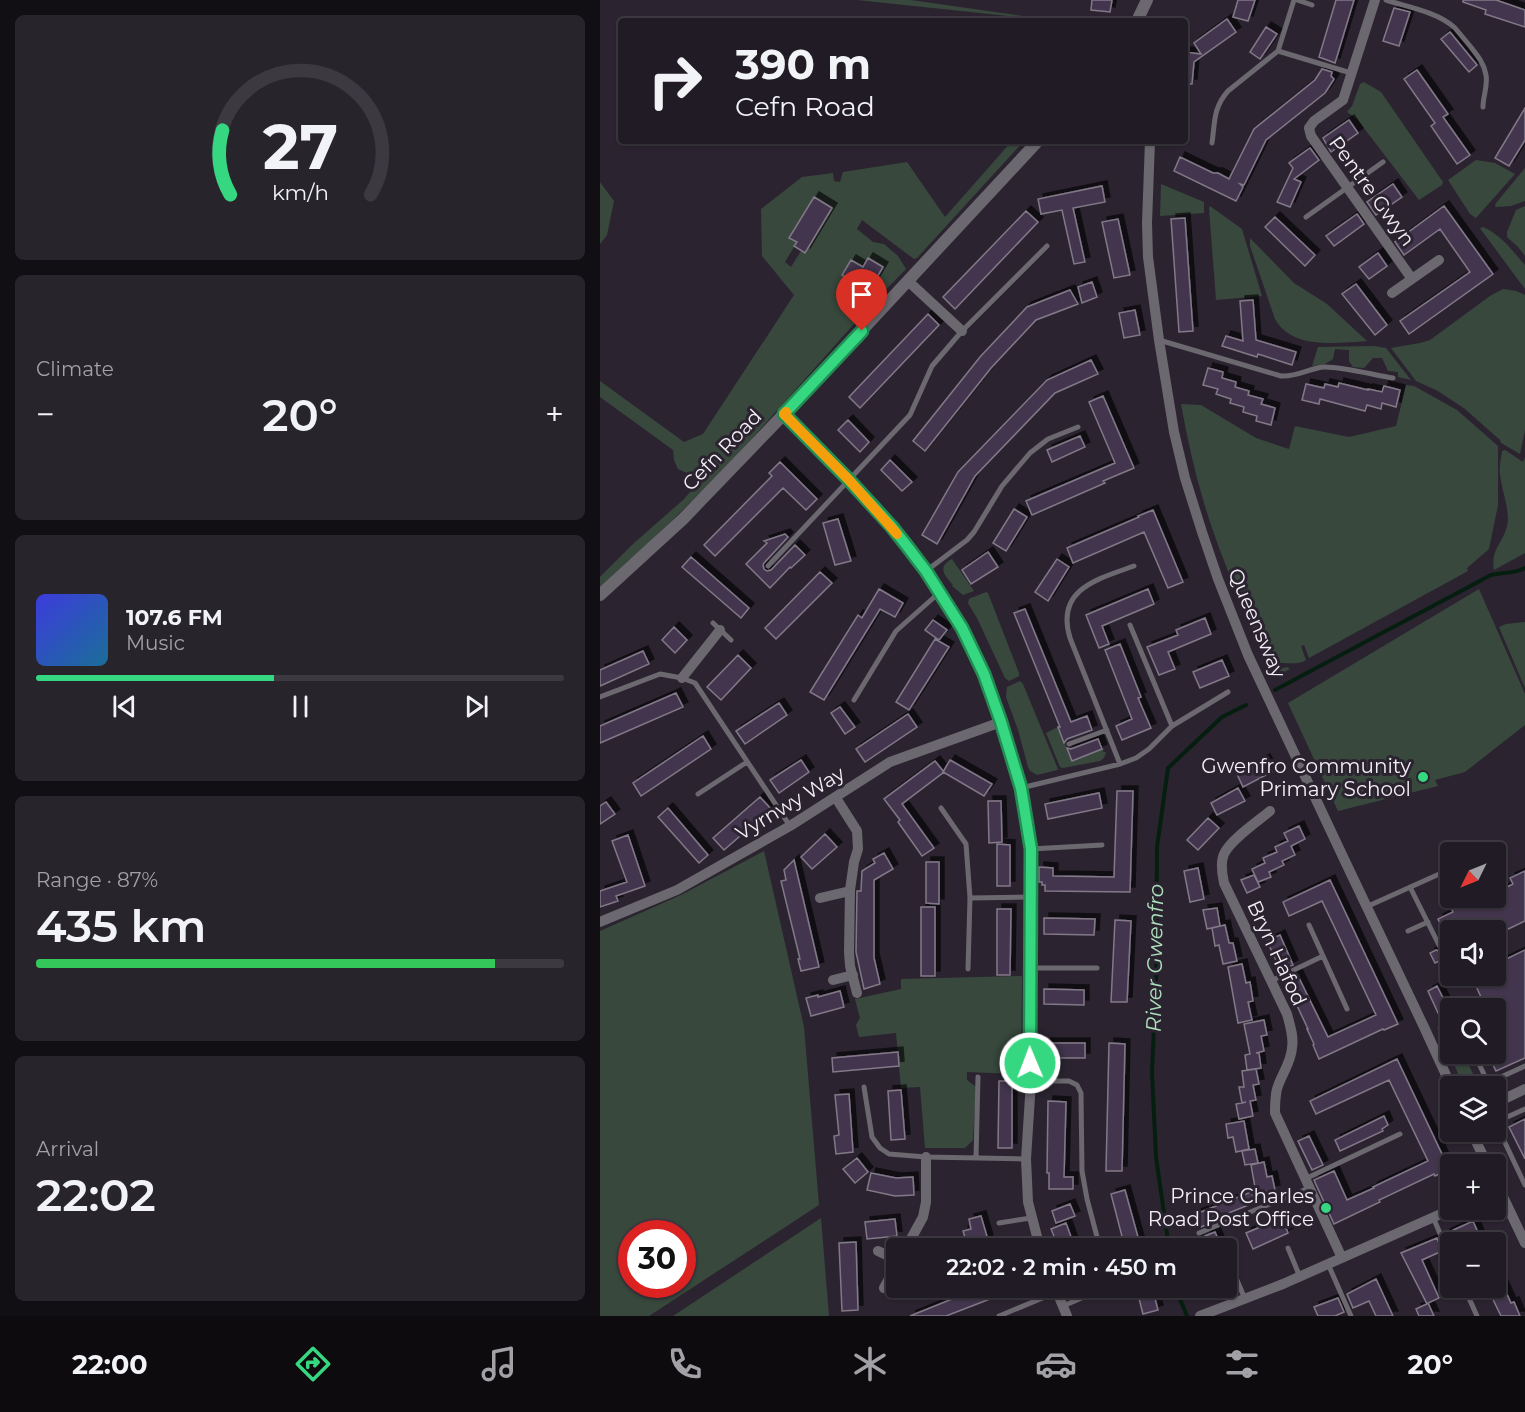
<!DOCTYPE html>
<html lang="en">
<head>
<meta charset="utf-8">
<style>
	body { margin:0; font-family:Montserrat,sans-serif; background:#28242c; color:#f1f3f6; height:100vh; display:flex; flex-direction:column; font-size:22px; white-space:nowrap }
	* { box-sizing:border-box; margin:0 }
	p { font-size:20px; color:#a2a1a6 }
	.icon { flex:none; width:33px; height:33px; fill:none; stroke:currentColor; stroke-width:2; stroke-linecap:round; stroke-linejoin:round }
	.map { position:relative; flex:1; overflow:hidden }
	.details { display:flex; flex-direction:column; gap:15px; padding:15px; background:#120f14; width:600px }
	.details>* { flex:none }
	.guide { position:absolute; left:18px; top:18px; width:570px; height:126px; border-radius:6px; box-shadow:0 2px 4px #0004,0 0 0 2px #3d3941; background:#201b24; color:#f1f3f6; overflow:hidden }
	.needle { width:39px; rotate:227deg }
	.buttons { position:absolute; left:840px; top:842px; display:grid; gap:12px }
	.buttons a { display:grid; place-items:center; width:66px; height:66px; border-radius:6px; background:#201b24; box-shadow:0 2px 4px #0004,0 0 0 2px #3d3941; font-size:30px }
	.speed { position:absolute; left:18px; top:1220px; display:flex; gap:12px; font-size:30px; font-weight:700; text-align:center }
	.speed>* { display:grid; place-content:center; width:78px; height:78px; border-radius:50%; background:#201b24; box-shadow:0 2px 4px #0004,0 0 0 2px #3d3941; line-height:1 }
	.speed .limit { border:9px solid #d22; background:#fff; color:#111 }
	.pin { position:absolute; display:grid; place-items:center; width:51px; height:51px; color:#fff; margin:-62px -26px; border-radius:50% 50% 50% 0; rotate:-45deg; box-shadow:0 0 6px #0007 }
	.pin .icon { rotate:45deg }
	.me { position:absolute; width:66px; margin:-33px; rotate:359deg; stroke-linejoin:round; filter:drop-shadow(0 0 4px #0008) }
	.turn { display:flex; align-items:center; gap:21px; height:126px; padding:0 18px; font-size:27px }
	.turn .icon { width:78px; height:78px; stroke-width:2.5 }
	.turn b { display:block; font-size:42px; line-height:51px }
	.big { font-size:45px; font-weight:600; line-height:1.1 }
	.details .widget { flex:1; display:flex; flex-direction:column; justify-content:center; gap:9px; min-width:0; padding:0 21px; border-radius:9px; background:#28242c }
	.details .dial { align-items:center; gap:0 }
	.dial svg { height:156px; overflow:visible; fill:none; stroke:#3d3941; stroke-width:7; stroke-linecap:round; text-anchor:middle }
	.dial text { fill:#f1f3f6; stroke:none }
	.song { display:flex; align-items:center; gap:18px }
	.cover { width:72px; height:72px; border-radius:9px; background:linear-gradient(135deg,hsl(240 70% 55%),hsl(200 70% 35%)) }
	.played { height:6px; border-radius:3px; background:linear-gradient(90deg,#35d881 45%,#3d3941 45%) }
	.keys { display:flex; justify-content:space-around; direction:ltr }
	.heat { display:flex; justify-content:space-between; align-items:center; font-size:33px; direction:ltr }
	.charge { height:9px; border-radius:4px; background:linear-gradient(90deg,#34c759 87%,#3d3941 0) }
	.trip { position:absolute; left:286px; top:1238px; width:351px; height:60px; border-radius:6px; background:#201b24; box-shadow:0 2px 4px #0004,0 0 0 2px #3d3941; font-weight:600; line-height:60px; text-align:center }
	.menu { display:flex; height:96px; justify-content:space-around; align-items:center; background:#0d0b0e; color:#a2a1a6 }
	.menu .icon { width:42px; height:42px }
	.menu .current { color:#35d881 }
	.menu b { font-size:27px; color:#f1f3f6 }
	main { display:flex; flex:1; min-height:0 }
	.map>svg:first-child { display:block }
</style>
</head>
<body>
<main>
<section class="details">
<div class="widget dial"><svg viewBox="0 0 100 80">
<path d="M14 69A42 42 0 1 1 86 69"/>
<path d="M14 69A42 42 0 0 1 10 36" stroke="#35d881"/>
<text x="50" y="56" font-size="32" font-weight="700">27</text>
<text x="50" y="72" font-size="11">km/h</text>
</svg></div>
<div class="widget"><p>Climate</p>
<div class="heat"><a>−</a><b class="big">20°</b><a>+</a></div>
</div>
<div class="widget">
<div class="song"><i class="cover"></i><div><b>107.6 FM</b><p>Music</p></div></div>
<div class="played"></div>
<div class="keys"><svg class="icon" aria-label="previous" viewBox="0 0 24 24"><path d="M18 5L8 12l10 7zM5 5v14"/></svg><svg class="icon" aria-label="pause" viewBox="0 0 24 24"><path d="M8 5v14M16 5v14"/></svg><svg class="icon" aria-label="next" viewBox="0 0 24 24"><path d="M6 5l10 7-10 7zM19 5v14"/></svg></div>
</div>
<div class="widget"><p>Range · 87%</p><b class="big">435 km</b><div class="charge"></div></div>
<div class="widget"><p>Arrival</p><b class="big">22:02</b></div>
</section>
<div class="map">
<svg width="925" height="1316" viewBox="0 0 925 1316">
	<defs>
		<filter id="shadow"><feDropShadow dx="5" dy="-5" stdDeviation="0" flood-color="#0009"/></filter>
	</defs>
	<rect width="100%" height="100%" fill="#2b2430"/>
	<path fill="#38483d" fill-rule="evenodd" d="M257 0H311L458 21H455Z
		M764 82 781 92 843 182 842 185 819 200 757 119 747 112 752 106 760 84Z
		M412 141H424L317 258 314 259 262 220 257 229 273 242 284 244 298 256 306 269 270 306 148 443 109 484 45 547 27 562 0 587V577L34 543 83 500 99 482 91 475 78 469 74 460 73 450 0 397V381L84 442 103 434 194 295 162 256 161 209 202 177 233 173 234 181 240 182 243 172 307 162 345 217ZM214 197 232 208 205 252 201 251 191 267 185 262 197 242 189 237ZM269 259 283 267 269 291 242 275 251 260 263 267Z
		M876 160 895 163 915 174 876 218 870 214 848 180Z
		M925 168V201L911 206 896 207 895 206 896 203Z
		M0 182 14 201 7 235 0 244Z
		M561 184 604 202V213L560 216Z
		M610 206 642 229 662 296 616 300 609 208Z
		M925 206V256L918 247 907 237V232L916 210Z
		M883 227C901 235 912 250 925 265V289L882 231 880 228Z
		M650 238 694 283 727 304 767 341C738 343 692 350 675 319L650 246Z
		M903 289 916 291 925 295V430L920 454 901 443 900 440 865 409 838 391 816 381 791 348 820 343 830 340 890 296Z
		M774 346 786 348 811 380 798 377V372L788 371 782 358H773L764 368 753 367 749 361V350L735 349 733 359 725 364 712 366 718 347Z
		M806 385 814 386 857 410 898 446V505L889 549 867 568 868 571 709 658 704 645 701 646 706 660C695 667 684 660 673 665L676 670 687 667 690 669 672 678C649 620 622 563 604 503 594 470 587 437 581 404L601 405 656 438 689 449 695 426 749 437 796 426Z
		M905 450 923 462 925 457V553L894 570C890 550 903 543 907 526 911 513 901 488 900 474 899 467 901 458 902 451Z
		M352 559 374 591 363 595 352 586 353 585C344 575 337 567 352 559Z
		M879 589 925 694V725L865 772 835 780 838 786 738 811 688 703Z
		M386 592 388 593 419 673V676L409 681 405 678 377 618 368 603 369 599 371 598Z
		M925 622V688L899 627 906 624Z
		M420 681 423 684 458 769 457 770 437 775 430 771 428 767 418 730 406 697 407 687Z
		M458 727 472 761 504 748 503 752H506L504 758 500 761 463 768 460 767 446 733Z
		M164 851 204 1027 219 1205 49 1316H0V931L81 895ZM32 1233H82V1284H32Z
		M422 976 421 1074 367 1072V1080L376 1087 373 1140 365 1148H325L320 1087 301 1088 296 1033 259 1037 256 1025 260 1018 255 999 301 989V979Z
		M850 1022V1053H863L879 1086H864L837 1028Z
		M221 1218 229 1316H73Z"/>
	<g fill="none" stroke-linecap="round" stroke-linejoin="round">
		<path stroke="#061e10" stroke-width="4" d="M675 690 891 575C903 572 915 574 925 568
			M569 1248 556 1157 552 1072 556 982 557 847 568 768 622 717 646 705
			M575 1287 587 1316"/>
	</g>
	<path fill="#43364d" stroke="#827988" stroke-width="1.5" filter="url(#shadow)" d="M492 0H512L510 12 491 10Z
		M638 0H655L648 21 633 17Z
		M736 0H754L735 63 719 57Z
		M863 0H896L925 10V27L885 14 886 10 863 2Z
		M794 8 810 12 799 46 783 41Z
		M627 19 636 32 594 62 592 84H585V52L601 54 594 43Z
		M666 27 677 34 660 59 650 52Z
		M850 32 877 65 869 72 841 39Z
		M722 69 732 72 731 76 734 79 725 93 666 140 644 185 640 184 643 187 636 201 574 171 580 157 613 173H618L629 179 654 129 715 80Z
		M817 70 848 114 843 117 870 155 857 164 831 126 835 123 804 79Z
		M925 108V140L909 166 895 158Z
		M749 120 758 133 731 152 723 138Z
		M710 148 719 160 694 179 701 182 690 207 677 202 693 168 689 163Z
		M793 184 802 197 776 215 767 202Z
		M502 186 505 202 473 208 485 262 474 264 462 210 441 214 438 199Z
		M214 197 232 208 205 253 194 246 197 242 189 238Z
		M844 206 893 274 809 334 800 321 870 272 840 229 804 255 795 242Z
		M426 211 438 222 355 309 343 297Z
		M757 214 764 224 734 246 726 236Z
		M675 217 715 255 705 266 665 227Z
		M585 218 593 331 579 332 571 219Z
		M518 219 530 275 514 278 502 222Z
		M778 253 787 266 769 279 759 267Z
		M268 258 283 267 269 291 242 275 251 260 263 267Z
		M492 282 497 297 482 303 478 287Z
		M756 284 787 325 775 335 742 294Z
		M470 290 478 304 436 320 391 368 325 451 313 441 380 357 427 307Z
		M653 300 656 340 696 352 692 365 658 354 657 357 622 346 626 336 643 341 640 301Z
		M535 310 540 335 524 338 519 313Z
		M328 314 339 325 260 408 249 397Z
		M491 360 498 374 455 393 375 476 337 544 322 535 358 472 447 380Z
		M608 368 623 372 622 378 636 382 635 387 649 391 648 395 663 399 661 404 675 408 671 425 656 421 657 416 643 412 644 407 630 403 631 399 616 394 618 389 603 385Z
		M739 383 768 390V389L782 392 784 386 800 390 796 407 782 403 781 409 767 405 765 411 720 399 719 404 702 400 706 384 724 388 725 384 738 387Z
		M503 396 534 468 503 481 505 483 432 515 426 501 515 463 489 402Z
		M248 420 269 442 260 452 238 430Z
		M480 436 485 447 452 462 447 450Z
		M290 460 312 482 302 491 281 470Z
		M180 462 217 499 206 510 183 488 115 556 104 545 172 476 169 473Z
		M414 509 427 517 406 551 393 543Z
		M553 510 583 582 568 588 544 532 473 563 467 548 539 517 538 516Z
		M238 519 251 561 235 565 223 523Z
		M185 534 188 537 164 563 163 565 164 569 167 571 171 570 195 545 205 555 191 568 190 567 170 588 146 564 167 543 164 541Z
		M388 552 398 567 371 584 362 570Z
		M91 557 149 608 141 618 82 567Z
		M457 559 469 567 448 601 435 592Z
		M220 572 232 583 176 639 165 628Z
		M279 589 303 603 295 617 280 609 224 700 210 692 258 615 262 618Z
		M548 589 554 604 502 626 509 644 499 648 486 615Z
		M425 609 471 722 487 716 492 730 467 739 464 743 458 727H460L414 613Z
		M605 618 611 634 568 652 575 669 559 675 547 647 578 635 576 630Z
		M333 620 347 630 339 640 325 630Z
		M74 627 87 640 75 653 62 640Z
		M335 639 349 647 309 710 296 702Z
		M520 644 541 697 538 698 551 728 522 740 516 726 532 719 505 650Z
		M43 651 49 664 0 686V670Z
		M138 655 151 668 121 700 107 687Z
		M622 660 629 676 600 688 593 672Z
		M76 693 83 707 0 743V726Z
		M179 703 187 715 145 744 136 731Z
		M240 707 255 727 245 734 231 713Z
		M308 714 317 727 265 762 256 749Z
		M103 736 111 749 41 796 33 783Z
		M498 739 502 749 472 761 467 748 471 749Z
		M665 759 672 772 643 787 637 774Z
		M201 760 209 772 179 793 170 780Z
		M350 760 392 784 384 796 343 772Z
		M335 761 344 772 302 804 334 848 322 856 298 822 300 820 284 799Z
		M638 788 645 801 617 815 611 803Z
		M517 791H533L530 892 445 891V885H442V882H439V867L453 868V876L514 877Z
		M499 793 502 808 448 819 445 804Z
		M160 797 171 809 124 850 113 838Z
		M388 801H401L402 842 389 843Z
		M6 802 15 814 0 824V806Z
		M68 808 108 855 99 863 58 817Z
		M608 818 619 828 598 850 587 840Z
		M699 826 705 839 691 846 695 855 682 861 684 865 669 872 671 877 658 882 652 869 665 863 663 858 677 852 675 847 688 841 684 833Z
		M225 834 237 847 212 869 201 857Z
		M28 835 45 886 16 896 18 901 0 907V891L27 882 12 841Z
		M397 844 410 845V886H397Z
		M284 853 293 869 274 880V958L280 984 264 989 256 952 257 891H261L262 871 275 863 273 859Z
		M194 860 219 967 201 971 198 959H200L181 881 186 880 184 870Z
		M326 862H339V904L326 903Z
		M598 868 604 899 590 902 584 871Z
		M925 871V921L896 935V930H843L838 919 853 912 850 906 870 897H896V893L913 884 910 878Z
		M654 875 660 887 647 893 641 880Z
		M730 880 798 1024 784 1030 783 1029 719 1059 713 1045 714 1044 707 1029H708L685 980 697 974 728 1037 776 1015 722 901 689 916 683 902Z
		M321 907H335V976H321Z
		M617 908 620 926 607 929 603 910Z
		M397 909H411L410 975H397Z
		M444 918 495 919 494 935 444 934Z
		M515 920 531 921 527 1002H511Z
		M625 925 629 943H633L637 961 623 964 619 945 615 946 612 928Z
		M680 935 693 965 681 971 667 941Z
		M850 944V956L835 963 830 953 836 950 842 952 844 949 845 946Z
		M925 950V1058L896 1071 887 1053H896V1008H886L871 975H896V964Z
		M642 964 646 983 650 982 653 1001 648 1002 652 1020 638 1023 628 967Z
		M837 986 848 1008 838 1013 828 991Z
		M444 989 484 990V1005L444 1004Z
		M240 991 244 1007 211 1016 206 998 218 995V997Z
		M664 1020 667 1035 661 1036 664 1051 656 1053H659L661 1068 647 1070 645 1055 650 1054 644 1024Z
		M446 1043H485V1058H445Z
		M509 1043 525 1044 522 1171H506Z
		M298 1052 299 1066 233 1072 232 1058Z
		M797 1059 849 1169 835 1176 834 1174 779 1200 780 1202 734 1224 714 1180 734 1171 747 1200 774 1188 773 1187 828 1161 789 1080 716 1114 710 1101Z
		M656 1069 659 1084 653 1085 656 1100 650 1101 653 1116 639 1119 636 1104 646 1102 642 1103 639 1087H644L642 1071Z
		M399 1081H412V1148H398Z
		M301 1090 305 1139 291 1140 288 1091Z
		M249 1094 253 1152 236 1154 234 1136 239 1135 235 1095Z
		M448 1101 466 1102 464 1177H473V1189H449V1173H447Z
		M784 1116 788 1125 782 1129 783 1131 740 1151 735 1140Z
		M925 1119V1159L909 1127Z
		M644 1121 649 1149 636 1152 633 1137 628 1138 626 1124Z
		M709 1136 723 1165 712 1170 698 1141Z
		M655 1149 658 1163 645 1165 642 1151Z
		M257 1158 268 1172 255 1183 243 1169Z
		M664 1162 667 1177 672 1176 675 1190 656 1193 651 1165Z
		M271 1173 296 1178 313 1177 314 1195 295 1196 267 1190Z
		M525 1190 541 1248H525L511 1194Z
		M651 1192 656 1202 611 1220V1223L601 1227 596 1214Z
		M470 1204 475 1216 456 1223 452 1211Z
		M381 1216 388 1240 368 1247 363 1231 371 1229 369 1219Z
		M682 1218 688 1233 653 1249 646 1233Z
		M295 1219 297 1236 267 1239 265 1222Z
		M873 1221 882 1242H850V1246L845 1234Z
		M466 1223 475 1248H459L451 1229Z
		M615 1232 622 1248H582L606 1238 605 1236Z
		M837 1238 842 1251 822 1260 839 1298 828 1303 834 1316H819L816 1309 827 1304 801 1253Z
		M256 1242 258 1310 242 1311 239 1243Z
		M896 1270 911 1303 914 1302 920 1316H901L887 1287H896Z
		M776 1279 793 1316H776L769 1301 753 1308 747 1294Z
		M382 1287H385L390 1299 346 1316H310Z
		M536 1287H552L558 1310 543 1314Z
		M738 1298 744 1312 735 1316H718L714 1307Z"/>
	<g fill="none" stroke-linecap="round" stroke-linejoin="round">
		<path stroke="#6c686f" stroke-width="5" d="M694 0 678 51 751 73
			M697 0 712 5
			M786 0C808 7 838 12 855 28 860 34 865 40 870 46 877 55 884 63 886 75 888 86 883 96 883 107
			M612 143C615 122 613 108 628 91L678 51
			M706 217 783 162
			M559 340 681 376C697 377 708 369 723 367 740 366 774 375 793 378
			M168 566 310 415 332 366 362 331 447 246
			M326 571 367 540 374 532 402 486 430 453 448 439 478 427
			M113 623 131 640
			M530 625 572 726
			M0 697 60 674 82 678 95 683 190 826
			M254 700 296 631 340 592
			M469 744 507 730
			M520 764 470 638C455 589 498 579 534 566
			M421 788 520 764 536 758 549 749 572 726 628 692
			M98 794 147 762
			M341 808 366 844 370 898 368 969
			M431 849 502 845
			M850 869C841 874 841 883 850 888
			M810 887 840 947
			M370 898 432 897
			M766 907 846 871
			M709 925 747 1009
			M808 931 828 922
			M431 968H497
			M671 981 723 956
			M874 1053 888 1083 925 1066
			M431 1081H469L477 1085 481 1093 482 1171 487 1199 500 1248
			M264 1087 272 1137 280 1148 289 1154 326 1157 426 1159
			M925 1109 905 1118 899 1130 925 1185
			M376 1157 378 1077
			M705 1179 800 1134
			M833 1217 850 1257
			M399 1223 431 1218
			M599 1233 709 1188
			M688 1248 700 1277
			M627 1259H628L645 1299
			M728 1264 751 1316
			M864 1287 877 1316
			M463 1306 498 1291 502 1287
			M399 1316 457 1292"/>
		<path stroke="#6c686f" stroke-width="10" d="M775 0 743 100 714 121 709 128 711 136 812 279
			M550 141 547 223 548 257 559 340 574 432 585 478 602 532 618 579 648 655 744 859 824 1027 851 1086
			M308 281 362 331
			M792 293 839 260
			M184 414 249 480 292 527 326 571 340 592 362 628 374 651 401 722 412 755 421 788 431 849V1081L426 1159 428 1202 440 1248
			M82 678 120 630
			M236 798 257 831 258 849 254 862 250 890 249 952 250 966 257 993
			M670 811C658 821 630 840 624 854 620 863 622 874 624 883L687 1014C690 1025 694 1037 692 1048 691 1063 681 1075 677 1089 675 1097 675 1105 675 1113L742 1258
			M220 898 250 891
			M0 922 77 890 190 826 290 762 401 722
			M233 980 253 975
			M896 1103 925 1089
			M871 1131 887 1164
			M896 1182 925 1243
			M306 1248 323 1217 326 1202V1157
			M278 1251 297 1260
			M455 1287 467 1316
			M284 1288 297 1264
			M600 1316 683 1284 852 1209"/>
		<path stroke="#6c686f" stroke-width="12" d="M537 21 547 0
			M0 595 83 519 184 414 438 141"/>
	</g>
	<g fill="none" stroke-linecap="round" stroke-linejoin="round">
		<defs>
			<path id="route" d="M262 331 184 414 249 480 292 527 307 546 326 571 362 628 384 674 401 722 421 788 431 849 430 1063"/>
		</defs>
		<use href="#route" stroke="#228c54" stroke-width="15"/>
		<use href="#route" stroke="#35d881" stroke-width="10"/>
		<path stroke="#f59e0b" stroke-width="10" d="M186 412 184 414 249 480 297 534"/>
	</g>
	<g fill="#35d881" stroke="#2b2430" stroke-width="2">
		<circle cx="823" cy="777" r="6"/>
		<circle cx="726" cy="1208" r="6"/>
	</g>
	<g text-anchor="middle" stroke-width="6" stroke-linejoin="round" paint-order="stroke">
		<g font-size="20" fill="#f3eff7" stroke="#2b2430">
			<text transform="translate(772 191) rotate(54)" y="7">Pentre Gwyn</text>
			<text transform="translate(122 450) rotate(-46)" y="7">Cefn Road</text>
			<text transform="translate(657 623) rotate(67)" y="7">Queensway</text>
			<text transform="translate(190 803) rotate(-31)" y="7">Vyrnwy Way</text>
			<text transform="translate(677 953) rotate(65)" y="7">Bryn Hafod</text>
		</g>
		<g font-size="20" fill="#f3eff7" stroke="#2b2430" text-anchor="end">
			<text x="811" y="773">Gwenfro Community<tspan x="811" dy="23">Primary School</tspan></text>
			<text x="714" y="1203">Prince Charles<tspan x="714" dy="23">Road Post Office</tspan></text>
		</g>
		<g font-size="21" font-style="italic" fill="#ade0bd" stroke="#2b2430">
			<text transform="translate(555 958) rotate(-89)" y="7">River Gwenfro</text>
		</g>
	</g>
</svg>
<div class="buttons">
<a><svg class="needle" viewBox="-14 -14 28 28"><path d="M0-13l5 13h-10z" fill="#e53935"/><path d="M0 13l5-13h-10z" fill="#a2a1a6"/></svg></a>
<a><svg class="icon" aria-label="sound" viewBox="0 0 24 24"><path d="M4 9h4l5-4v14l-5-4H4zM17 9q2 3 0 6"/></svg></a>
<a><svg class="icon" aria-label="search" viewBox="0 0 24 24"><circle cx="10" cy="10" r="6"/><path d="M15 15l6 6"/></svg></a>
<a><svg class="icon" aria-label="layers" viewBox="0 0 24 24"><path d="M12 4l9 5-9 5-9-5zM3 14l9 5 9-5"/></svg></a>
<a>+</a>
<a>−</a>
</div>
<div class="speed"><div class="limit">30</div></div>
<div class="pin" style="left:262px;top:331px;background:#d93025"><svg class="icon" aria-label="arrive" viewBox="0 0 24 24"><path d="M6 21V4h12l-3 4 3 4H6"/></svg></div>
<svg class="me" style="left:430px;top:1063px" viewBox="-20 -20 40 40"><circle r="17" fill="#35d881" stroke="#fff" stroke-width="3"/><path d="M0-11L8 9 0 5-8 9z" fill="#fff"/></svg>
<div class="trip">22:02 · 2 min · 450 m</div>
<div class="guide">
<div class="turn"><svg class="icon" aria-label="right" viewBox="0 0 24 24"><path d="M7 20v-9h11M14 6l5 5-5 5"/></svg><div><b>390 m</b>Cefn Road</div></div>
</div>
</div>
</main>
<nav class="menu">
<b>22:00</b>
<svg class="icon current" aria-label="directions" viewBox="0 0 24 24"><path d="M12 3l9 9-9 9-9-9zM9 14v-3h6M13 9l2 2-2 2"/></svg>
<svg class="icon" aria-label="music" viewBox="0 0 24 24"><path d="M9 18V5l10-2v13"/><circle cx="6" cy="18" r="3"/><circle cx="16" cy="16" r="3"/></svg>
<svg class="icon" aria-label="phone" viewBox="0 0 24 24"><path d="M5 4h4l2 5-3 2q2 4 5 5l2-3 5 2v4C11 20 4 13 5 4z"/></svg>
<svg class="icon" aria-label="climate" viewBox="0 0 24 24"><path d="M12 3v18M4 7l16 10M4 17L20 7"/></svg>
<svg class="icon" aria-label="car" viewBox="0 0 24 24"><path d="M5 17H2v-5l4-1 3-4h7l3 4 3 1v5h-3M9 17h6M6 11h13"/><circle cx="7" cy="17" r="2"/><circle cx="17" cy="17" r="2"/></svg>
<svg class="icon" aria-label="filters" viewBox="0 0 24 24"><path d="M4 7h16M4 17h16"/><circle cx="9" cy="7" r="2"/><circle cx="15" cy="17" r="2"/></svg>
<b>20°</b>
</nav>
</body>
</html>
